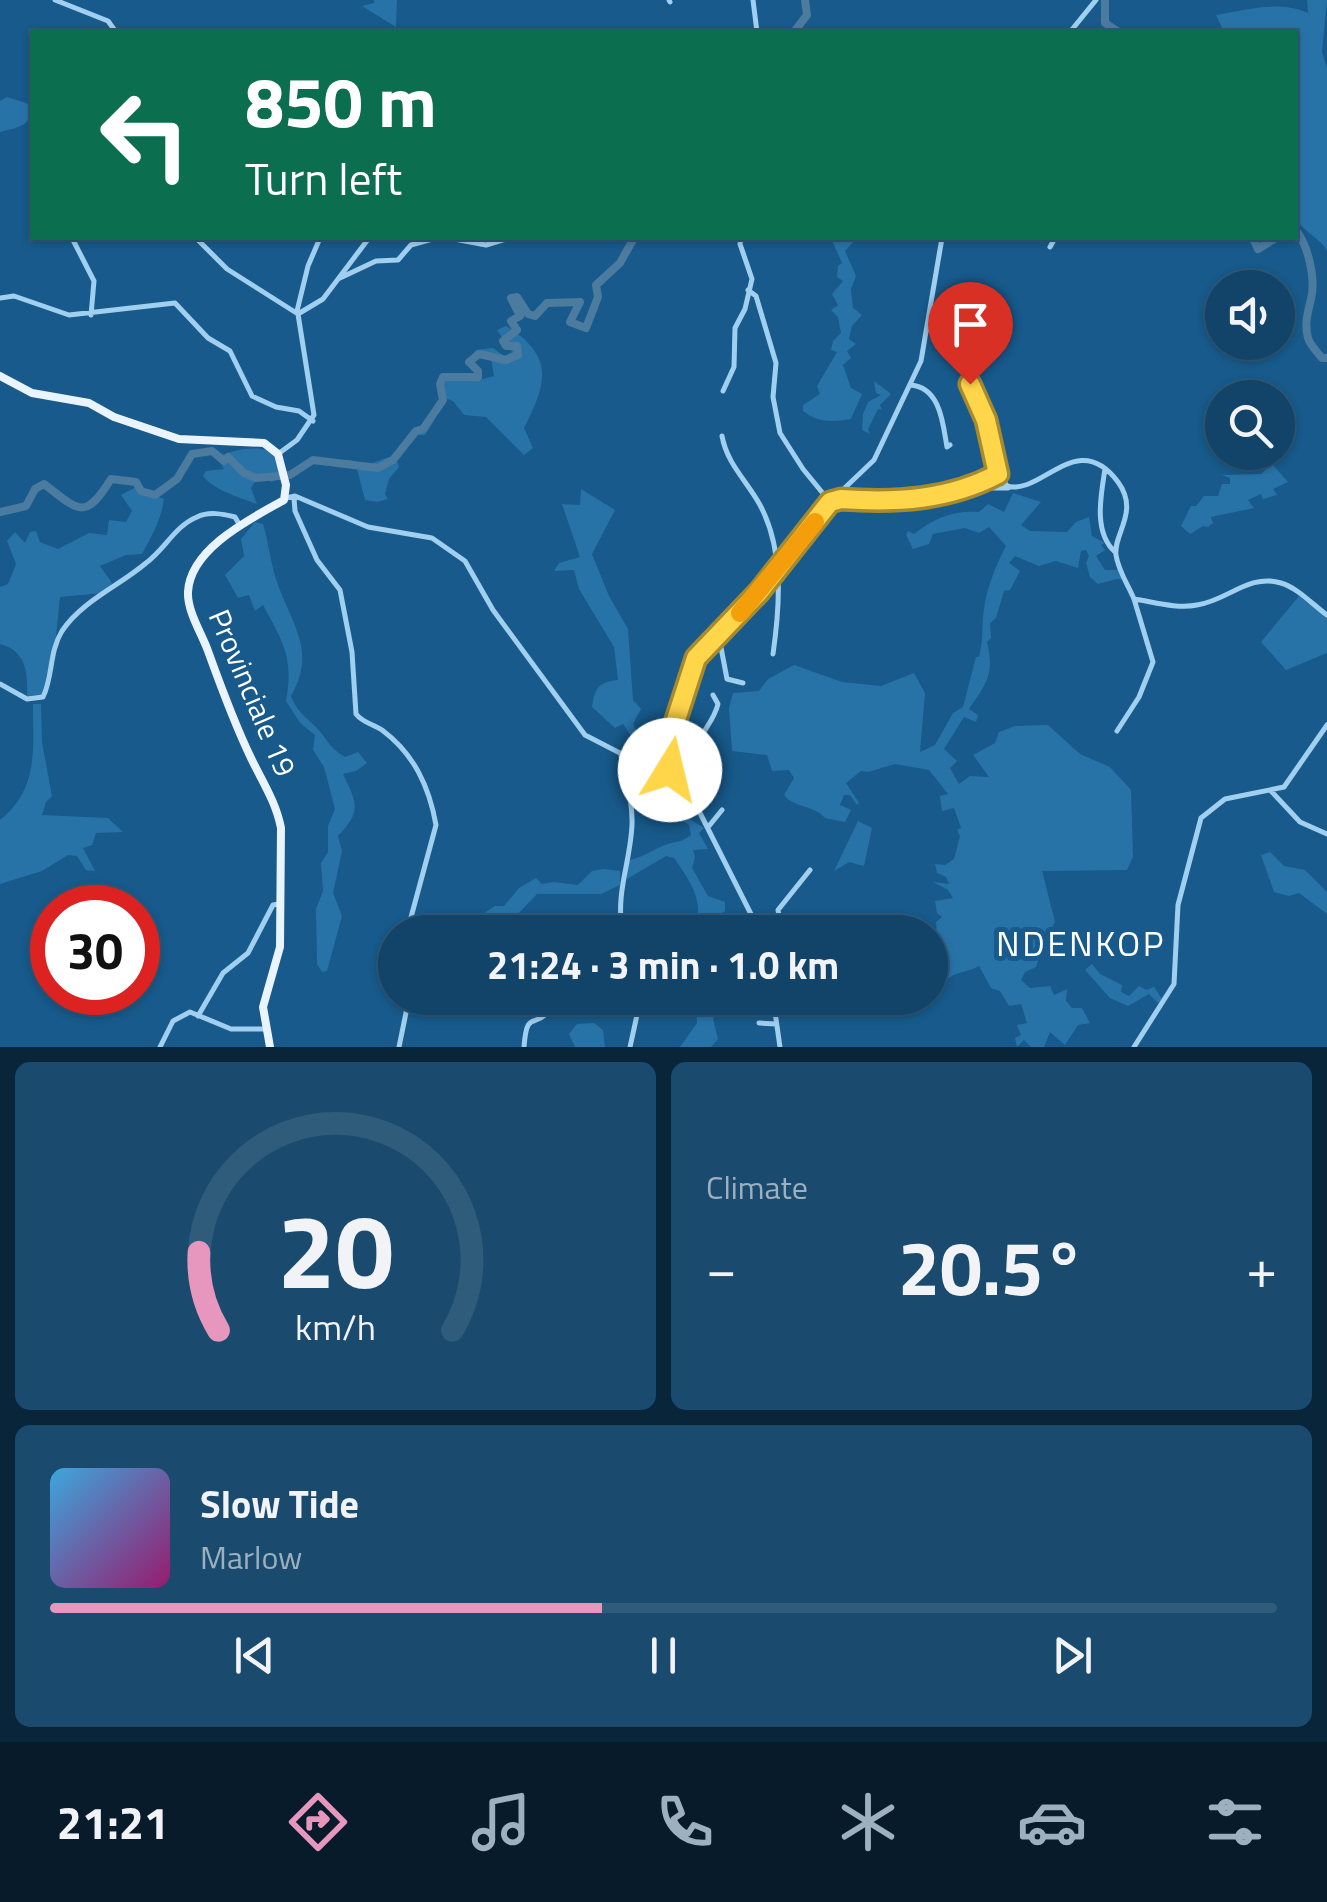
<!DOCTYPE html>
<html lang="en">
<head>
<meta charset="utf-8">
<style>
	body { margin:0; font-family:"Titillium Web",sans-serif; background:#1a4b6e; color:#f1f3f6; height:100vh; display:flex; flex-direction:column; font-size:38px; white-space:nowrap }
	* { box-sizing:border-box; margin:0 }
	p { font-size:32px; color:#9cb0c0 }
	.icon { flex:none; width:55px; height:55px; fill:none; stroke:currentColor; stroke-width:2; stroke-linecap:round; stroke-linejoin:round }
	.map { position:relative; height:1047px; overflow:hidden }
	.details { display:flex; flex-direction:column; gap:15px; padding:15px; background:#092539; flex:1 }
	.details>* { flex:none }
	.hud { position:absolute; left:30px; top:30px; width:1268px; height:210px; border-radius:0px; box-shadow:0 2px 8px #0004,0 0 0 2px #305c7c; background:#0b6e4f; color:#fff; overflow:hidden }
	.controls { position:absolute; left:1205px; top:270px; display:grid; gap:20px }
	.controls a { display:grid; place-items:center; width:90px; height:90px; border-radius:50%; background:#114468; box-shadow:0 2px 8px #0004,0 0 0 2px #305c7c; font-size:50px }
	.speed { position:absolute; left:30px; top:885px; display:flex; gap:20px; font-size:50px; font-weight:700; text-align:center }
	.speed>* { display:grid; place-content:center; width:130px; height:130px; border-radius:50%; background:#114468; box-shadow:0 2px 8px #0004,0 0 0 2px #305c7c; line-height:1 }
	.speed .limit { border:15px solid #d22; background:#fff; color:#111 }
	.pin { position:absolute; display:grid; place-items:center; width:85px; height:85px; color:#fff; margin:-102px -42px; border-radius:50% 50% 50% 0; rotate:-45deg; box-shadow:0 0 10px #0007 }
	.pin .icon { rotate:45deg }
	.me { position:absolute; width:110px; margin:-55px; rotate:9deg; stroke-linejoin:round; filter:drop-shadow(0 0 8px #0008) }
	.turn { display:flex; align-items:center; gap:35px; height:210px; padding:0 50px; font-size:45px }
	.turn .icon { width:130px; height:130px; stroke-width:2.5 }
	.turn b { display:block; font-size:70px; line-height:85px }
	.big { font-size:75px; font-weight:700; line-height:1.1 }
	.details .card { flex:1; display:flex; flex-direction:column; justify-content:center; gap:15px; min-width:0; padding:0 35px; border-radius:15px; background:#1a4b6e }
	.details .dial { align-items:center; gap:0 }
	.dial svg { height:260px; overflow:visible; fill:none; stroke:#305c7c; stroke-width:7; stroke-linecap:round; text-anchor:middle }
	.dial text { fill:#f1f3f6; stroke:none }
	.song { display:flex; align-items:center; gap:30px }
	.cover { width:120px; height:120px; border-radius:15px; background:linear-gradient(135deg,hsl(200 70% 55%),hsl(320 70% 35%)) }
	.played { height:10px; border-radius:5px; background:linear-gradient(90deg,#e797bd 45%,#305c7c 45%) }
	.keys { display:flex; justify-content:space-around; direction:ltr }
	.heat { display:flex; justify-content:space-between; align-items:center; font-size:55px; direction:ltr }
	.details .tiles { flex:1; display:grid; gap:15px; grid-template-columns:1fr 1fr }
	.card:last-child { grid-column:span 2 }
	.trip { position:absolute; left:378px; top:915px; width:570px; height:100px; border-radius:50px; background:#114468; box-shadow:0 2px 8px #0004,0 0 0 2px #305c7c; font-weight:700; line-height:100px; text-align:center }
	.dock { display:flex; height:160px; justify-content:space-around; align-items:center; background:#071b2a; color:#9cb0c0 }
	.dock .icon { width:70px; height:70px }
	.dock .selected { color:#e797bd }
	.dock b { font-size:45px; color:#f1f3f6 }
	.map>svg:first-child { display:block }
</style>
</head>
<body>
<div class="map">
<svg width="1327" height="1047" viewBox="0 0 1327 1047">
	<rect width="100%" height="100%" fill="#175a8b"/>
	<path fill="#2773a8" d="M374 0H397L396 27 362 6 374 3Z
		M1307 0H1327L1322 52 1327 68V251C1320 237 1301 231 1295 216 1290 203 1297 166 1299 152L1295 151V32H1224L1216 15C1245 10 1279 0 1308 13Z
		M7 97 32 105C33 126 17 128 0 132V101Z
		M831 238H857L845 251 856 276 851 289 853 308 862 315 852 326 849 339 856 344 847 351 851 358 843 365 851 388 862 394 851 419C831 422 819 423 803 411V405L820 394 817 386 837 352 831 350 833 341 841 333 838 317 831 310 838 305 832 294 843 281 837 277 838 266 842 263Z
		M506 326C555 356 547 383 524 428L533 448 524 455 486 417 464 415 453 401 445 398 442 384 446 379 480 380 494 376 491 358 472 355 476 350 493 348 504 356 512 352 497 330Z
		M874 381 891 394 880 405 882 410 878 409 868 429 870 434 862 430 863 414 868 402 881 395 876 393Z
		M430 417 435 419 425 435H416L396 459 399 467 389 479 385 494 388 499 377 502 365 500 357 469 336 465 340 460H350L364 466 392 456 418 431 424 432 427 426 425 422Z
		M212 449 222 455C235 450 260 444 273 454 279 459 281 471 283 478L271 482 264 477 256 480 251 488 257 504C240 498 214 490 203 476L206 471 224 469 216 455 203 450Z
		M1272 464 1288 482 1273 489 1277 495 1263 499 1261 494 1248 500 1254 508 1211 517 1213 523 1208 527 1203 526 1190 534 1181 526 1191 506H1196L1204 496H1218L1222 484H1230V478L1222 475 1261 474Z
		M134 488 164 499C161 520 152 536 142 554L126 555 100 566 112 583 103 593 60 597 56 636 42 695 27 696C28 672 26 651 0 644V587L8 584 16 564 7 541 15 532 25 543 30 532 36 531 40 542 58 549 89 533 107 535 109 520 126 522 132 511 121 495Z
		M581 489 615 510 592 554 609 596 628 629 633 700 641 709 633 724 641 740 636 744 623 724 615 728 592 707C595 687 599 682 618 680L614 647 579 589 574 570 554 571 559 563 580 557 562 504 580 505Z
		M1013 493 1041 502 1021 525 1030 531 1067 532 1076 522 1089 517 1092 536 1105 543 1101 545 1105 550 1096 556 1105 570H1119L1124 580 1117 579 1098 584 1090 577 1086 563 1089 556 1086 550 1081 551 1078 568 1056 561 1039 566 1015 556 1009 563 1020 571 1010 590 1004 591 996 618 990 623 991 638 987 642C995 675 986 684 969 709L978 715 976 722 964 717 944 749 957 761 950 768 959 784 970 776 989 777 973 755 995 743 999 732 1015 726 1048 725 1080 754 1110 767 1131 790 1133 857 1127 870 1042 871 1055 922 1045 939 1036 967 1025 972 1021 980 1030 988 1050 986 1054 995 1067 989 1066 1001 1072 1008H1082L1090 1023 1078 1025 1065 1045 1050 1032 1044 1047H1031L1024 1040 1017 1047 1015 1038 1021 1035 1017 1025 1027 1023 1021 1004 1009 1006 1000 991 991 988 979 966C966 974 949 970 942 988L930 992V975H940L938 968 930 969V943L937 935 936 922 942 917 937 913 935 901 953 898 948 890 933 882 949 884 946 877 937 873 935 864 945 865 954 859 960 836 957 830 961 828 954 808 942 811 940 796 948 794 929 770 895 764 868 772 861 771 846 783 859 803 857 805 850 795H844L840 805 851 810 845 822 825 818C816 806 792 807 784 795L794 778 789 770 772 771 767 755 732 751 729 708 733 693 759 691 768 679 794 665 842 682 881 686 914 673 925 693 920 752 935 745 953 713 963 707 976 657H979C983 643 982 630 983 616 986 590 994 569 1006 546L989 527 979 533 965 528 933 534 929 544 913 549 906 535 908 531 914 534C934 518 954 510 979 512L988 504 1004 512Z
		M255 522 263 524C269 544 271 566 278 585 294 628 316 652 291 696 299 717 311 719 322 734 330 745 333 750 345 757L358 752 367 763 356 771 343 774C357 803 362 811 338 836L342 851 333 893 342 916 327 971 322 972 317 964 316 909 323 891 321 863 328 852V826L335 809 324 767 313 750 315 735 300 723 286 701C294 658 283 642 263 605L255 611 249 595 238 598 225 575 244 556 241 539Z
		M1299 596 1327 617V653L1286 670 1261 642Z
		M33 704H41L42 742 52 796 46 802 42 815 108 818 123 832 96 833 92 845 83 848 95 871 86 870 77 856 68 855 42 871 0 884V820C39 789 33 749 33 704Z
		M688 818 704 828 699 833 708 849 693 850 695 857 692 868 708 896 725 902V911L717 918V928L722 932H693C706 903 692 884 674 858L666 856 627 879 625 868 630 860C644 857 655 848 668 844 679 841 682 842 691 835L689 825 679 819Z
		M858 821 872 828 864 866 849 862 834 871Z
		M1270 852 1284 866 1305 870 1327 892V914L1299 893 1289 896 1274 892 1261 855Z
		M604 869 620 871V885L601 894H537L517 915 503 924 504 931H499L494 924 479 929 481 915 495 906H504L519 888 536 878 542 884 554 882 578 885 592 871Z
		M1092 964 1100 974 1122 985 1121 992 1129 996 1139 986 1146 990 1154 987 1162 999 1158 1003 1149 994 1128 1006 1110 998 1085 970Z
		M695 998H721L713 1019 718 1039 711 1047H680L697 1023Z
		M594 1023 603 1030 605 1047H575L569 1034 577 1024Z"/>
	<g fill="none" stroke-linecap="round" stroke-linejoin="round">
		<path stroke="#4b7b9f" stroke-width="8" d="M1105 0V23L1119 32
			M794 32 807 15 805 0
			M1295 229C1308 244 1316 279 1311 299 1308 312 1304 323 1308 338 1310 345 1317 352 1322 358H1327
			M1253 238 1258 249 1276 238
			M0 512 26 506 35 489 44 484C79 511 85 521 111 479L136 482 141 491 155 495 177 479 192 454 212 451 224 461 228 457 244 473 256 478 290 475 313 460 378 468 393 460 416 431 423 429 443 400 440 384 443 377H478V371L469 362 479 354 506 360 518 355 517 346H506L503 341 517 330 511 321 520 316 511 298 517 297 528 314 535 316 547 303 580 302 570 322 586 328 598 297 596 285 620 263 634 238"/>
		<path stroke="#a1cfef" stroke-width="5" d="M55 0 108 21 116 32
			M669 0 670 2
			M753 0 757 32
			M1070 32 1096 0
			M72 238 94 281 91 315
			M196 238 227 269 298 314 314 415 297 440 278 454
			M449 238 486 245 510 238
			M1050 247 1055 238
			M340 278 376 261 398 260 411 245 436 238
			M748 290 756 296 776 363 773 397 780 433 803 469 830 502
			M0 298 14 296 69 315 175 303 208 338 230 351 252 396 276 407 299 411 313 421
			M297 311 308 266 320 238
			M298 314 323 299 369 238
			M929 326 937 343 961 368 981 405 999 474
			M911 385C941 388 943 425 947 447L950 445
			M723 391 734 367 735 328 745 309 752 279 740 244 741 238
			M722 436C727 464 747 481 760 505 784 550 780 605 773 654
			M1105 469C1101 495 1093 532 1115 552
			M974 488H1008
			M286 498 295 496 368 527 432 538 465 561 493 610 585 735 649 768 698 809 760 932
			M294 498 295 511 317 560 340 590 352 652 356 714C363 723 373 724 382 730 414 754 429 786 436 825L407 932
			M830 502 841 499C896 502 948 500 999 474L1007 486C1042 496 1077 427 1118 482 1140 512 1113 534 1116 555 1118 570 1128 585 1134 599 1154 602 1177 609 1197 605 1227 601 1249 573 1281 583 1298 588 1313 605 1327 615
			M736 602 738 615
			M719 637 727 679 743 683
			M0 684 27 699 43 697C53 677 49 652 62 631 82 601 119 586 146 563 165 549 175 526 197 517 209 511 223 514 235 517L239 524
			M1117 731 1139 697 1153 662 1134 599
			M672 738 685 749 696 753C697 734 713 725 718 704L713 695
			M621 755C625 779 633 800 632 825 630 865 616 889 622 932
			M675 789 668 767V751L696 658 759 591 830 502 874 460 921 361 942 238
			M1271 791 1300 822 1327 834
			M687 798 705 786
			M709 826 722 810
			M782 932 778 910 810 870
			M860 932 863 925 875 922
			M773 998 780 1047
			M198 1016 223 973 248 953 273 905 279 904
			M759 1023 776 1024
			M160 1047 173 1021 190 1012 231 1029H265
			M399 1047 409 998
			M524 1047C527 1008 534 1030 550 1010V998
			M630 1047 639 1006 648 1004 649 998
			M1134 1047 1174 984 1178 905 1201 818 1225 799 1284 787 1327 725"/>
		<path stroke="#e9f4ff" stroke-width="8" d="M0 376 32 393 89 403 114 417 179 439 264 443 278 454 286 485 284 500C252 518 190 548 188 592 187 611 202 634 208 651 221 687 234 723 251 758 262 781 276 802 281 828L280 947 263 1007 270 1047"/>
	</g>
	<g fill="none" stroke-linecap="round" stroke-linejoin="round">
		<defs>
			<path id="route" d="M670 770 668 751 672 732 696 658 759 592 830 502 841 499C896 503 949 500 998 474L986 420 970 384"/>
		</defs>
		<use href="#route" stroke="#a68a30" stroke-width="25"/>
		<use href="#route" stroke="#ffd54a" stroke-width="18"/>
		<path stroke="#f59e0b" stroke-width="18" d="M740 613 815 522"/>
	</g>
	<g text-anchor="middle" stroke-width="10" stroke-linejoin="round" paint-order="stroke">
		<g font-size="30" fill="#fff" stroke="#175a8b">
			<text transform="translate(252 693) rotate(67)" y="10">Provinciale 19</text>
		</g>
		<g font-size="35" letter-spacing="2.5" fill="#fff" stroke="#175a8b">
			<text x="1081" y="956">NDENKOP</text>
		</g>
	</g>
</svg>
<div class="controls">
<a><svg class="icon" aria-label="sound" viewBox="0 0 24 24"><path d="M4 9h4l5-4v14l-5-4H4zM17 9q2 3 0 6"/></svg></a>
<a><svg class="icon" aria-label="search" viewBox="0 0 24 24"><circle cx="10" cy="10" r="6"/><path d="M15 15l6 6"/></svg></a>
</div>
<div class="speed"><div class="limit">30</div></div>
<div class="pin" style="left:970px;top:384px;background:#d93025"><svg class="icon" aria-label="arrive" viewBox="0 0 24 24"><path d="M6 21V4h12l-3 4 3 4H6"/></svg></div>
<svg class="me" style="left:670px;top:770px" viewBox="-20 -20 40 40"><circle r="19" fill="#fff"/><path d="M0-13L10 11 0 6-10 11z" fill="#ffd54a"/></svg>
<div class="trip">21:24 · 3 min · 1.0 km</div>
<div class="hud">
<div class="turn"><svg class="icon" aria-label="left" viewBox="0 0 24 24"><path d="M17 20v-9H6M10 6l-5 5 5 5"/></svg><div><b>850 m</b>Turn left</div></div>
</div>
</div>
<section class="details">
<div class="tiles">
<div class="card dial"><svg viewBox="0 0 100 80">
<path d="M14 69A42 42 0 1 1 86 69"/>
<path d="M14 69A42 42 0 0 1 8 45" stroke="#e797bd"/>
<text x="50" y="56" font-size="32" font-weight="700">20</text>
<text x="50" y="72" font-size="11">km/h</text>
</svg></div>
<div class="card"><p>Climate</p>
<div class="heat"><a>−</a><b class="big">20.5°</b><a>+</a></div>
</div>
<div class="card">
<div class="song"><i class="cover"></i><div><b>Slow Tide</b><p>Marlow</p></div></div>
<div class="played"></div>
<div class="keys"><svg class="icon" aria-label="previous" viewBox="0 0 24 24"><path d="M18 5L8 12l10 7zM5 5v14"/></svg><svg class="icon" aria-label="pause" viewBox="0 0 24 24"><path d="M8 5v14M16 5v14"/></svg><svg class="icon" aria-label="next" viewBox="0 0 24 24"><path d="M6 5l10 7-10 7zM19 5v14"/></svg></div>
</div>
</div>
</section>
<nav class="dock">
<b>21:21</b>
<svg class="icon selected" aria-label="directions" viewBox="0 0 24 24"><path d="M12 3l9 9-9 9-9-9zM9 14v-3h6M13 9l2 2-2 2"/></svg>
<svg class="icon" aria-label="music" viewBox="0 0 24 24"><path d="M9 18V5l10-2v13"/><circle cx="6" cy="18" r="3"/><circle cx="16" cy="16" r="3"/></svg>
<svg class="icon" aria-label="phone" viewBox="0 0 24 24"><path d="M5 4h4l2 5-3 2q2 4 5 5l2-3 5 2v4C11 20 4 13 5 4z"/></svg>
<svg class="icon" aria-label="climate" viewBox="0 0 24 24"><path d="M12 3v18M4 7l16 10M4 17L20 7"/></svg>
<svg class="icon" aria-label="car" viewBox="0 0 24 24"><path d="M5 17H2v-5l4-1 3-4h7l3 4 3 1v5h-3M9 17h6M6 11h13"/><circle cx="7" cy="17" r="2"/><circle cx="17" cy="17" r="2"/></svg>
<svg class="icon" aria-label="filters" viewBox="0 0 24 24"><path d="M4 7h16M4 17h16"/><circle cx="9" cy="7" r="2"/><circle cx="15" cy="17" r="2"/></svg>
</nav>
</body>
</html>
